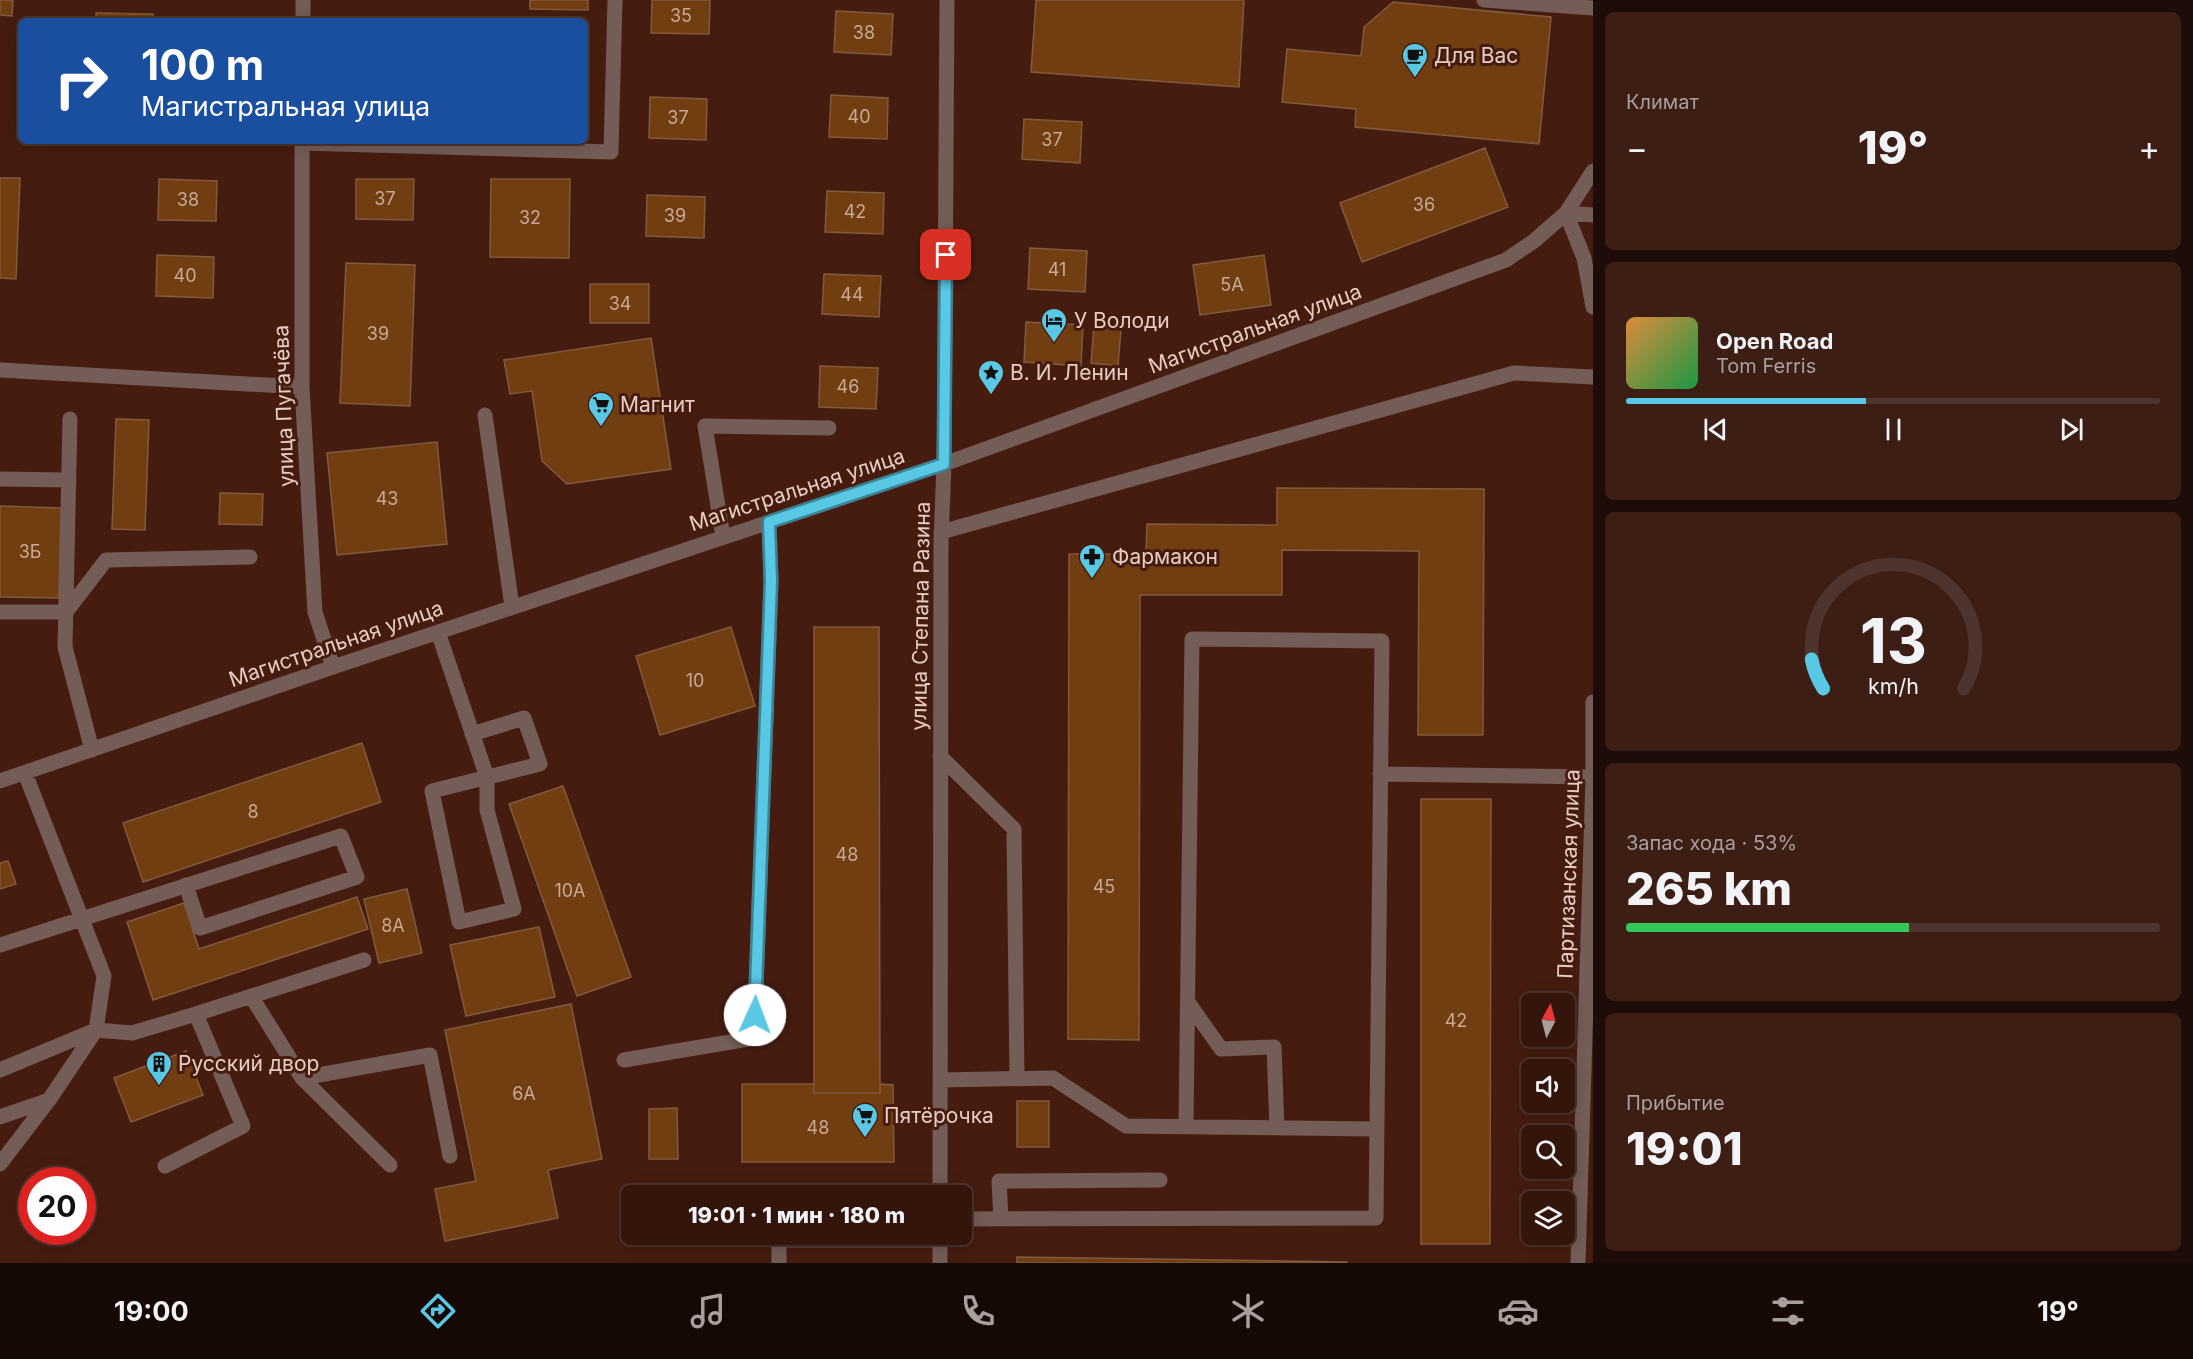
<!DOCTYPE html>
<html lang="ru">
<head>
<meta charset="utf-8">
<style>
	body { margin:0; font-family:Inter,sans-serif; background:#3c1e15; color:#f1f3f6; height:100vh; display:flex; flex-direction:column; font-size:22px; white-space:nowrap }
	* { box-sizing:border-box; margin:0 }
	p { font-size:20px; color:#a99f9d }
	.icon { flex:none; width:33px; height:33px; fill:none; stroke:currentColor; stroke-width:2; stroke-linecap:round; stroke-linejoin:round }
	.map { position:relative; flex:1; overflow:hidden }
	.sheet { display:flex; flex-direction:column; gap:12px; padding:12px; background:#1d0c07; width:600px }
	.sheet>* { flex:none }
	.guide { position:absolute; left:18px; top:18px; width:570px; height:126px; border-radius:9px; box-shadow:0 3px 15px #0003,0 0 0 2px #4e342d; background:#1a4fa0; color:#fff; overflow:hidden }
	.needle { width:39px; rotate:7deg }
	.fabs { position:absolute; left:1521px; top:993px; display:grid; gap:12px }
	.fabs a { display:grid; place-items:center; width:54px; height:54px; border-radius:9px; background:#34150c; box-shadow:0 3px 15px #0003,0 0 0 2px #4e342d; font-size:30px }
	.speed { position:absolute; left:18px; top:1167px; display:flex; gap:12px; font-size:30px; font-weight:700; text-align:center }
	.speed>* { display:grid; place-content:center; width:78px; height:78px; border-radius:50%; background:#34150c; box-shadow:0 3px 15px #0003,0 0 0 2px #4e342d; line-height:1 }
	.speed .limit { border:9px solid #d22; background:#fff; color:#111 }
	.pin { position:absolute; display:grid; place-items:center; width:51px; height:51px; color:#fff; margin:-26px; border-radius:12px; box-shadow:0 3px 9px #0006 }
	.me { position:absolute; width:66px; margin:-33px; rotate:2deg; stroke-linejoin:round; filter:drop-shadow(0 0 4px #0008) }
	.turn { display:flex; align-items:center; gap:21px; height:126px; padding:0 24px; font-size:27px }
	.turn .icon { width:78px; height:78px; stroke-width:2.5 }
	.turn b { display:block; font-size:42px; line-height:51px }
	.big { font-size:45px; font-weight:800; line-height:1.1 }
	.sheet .tile { flex:1; display:flex; flex-direction:column; justify-content:center; gap:9px; min-width:0; padding:0 21px; border-radius:9px; background:#3c1e15 }
	.sheet .dial { align-items:center; gap:0 }
	.dial svg { height:156px; overflow:visible; fill:none; stroke:#4e342d; stroke-width:7; stroke-linecap:round; text-anchor:middle }
	.dial text { fill:#f1f3f6; stroke:none }
	.song { display:flex; align-items:center; gap:18px }
	.cover { width:72px; height:72px; border-radius:9px; background:linear-gradient(135deg,hsl(30 70% 55%),hsl(140 70% 35%)) }
	.played { height:6px; border-radius:3px; background:linear-gradient(90deg,#59c8e4 45%,#4e342d 45%) }
	.keys { display:flex; justify-content:space-around; direction:ltr }
	.heat { display:flex; justify-content:space-between; align-items:center; font-size:33px; direction:ltr }
	.charge { height:9px; border-radius:4px; background:linear-gradient(90deg,#34c759 53%,#4e342d 0) }
	.trip { position:absolute; left:621px; top:1185px; width:351px; height:60px; border-radius:9px; background:#34150c; box-shadow:0 3px 15px #0003,0 0 0 2px #4e342d; font-weight:800; line-height:60px; text-align:center }
	.tab-bar { display:flex; height:96px; justify-content:space-around; align-items:center; background:#150805; color:#a99f9d }
	.tab-bar .icon { width:42px; height:42px }
	.tab-bar .selected { color:#59c8e4 }
	.tab-bar b { font-size:27px; color:#f1f3f6 }
	main { display:flex; flex:1; min-height:0 }
	.map>svg:first-child { display:block }
</style>
</head>
<body>
<main>
<div class="map">
<svg width="1593" height="1263" viewBox="0 0 1593 1263">
	<rect width="100%" height="100%" fill="#461c10"/>
	<path fill="#713e11" stroke="#825a3d" stroke-width="1.5" d="M0 0H13L12 16 0 15Z
		M530 0H588V10L530 9Z
		M652 0H710L709 34 651 33Z
		M1036 0H1244L1239 87 1031 72Z
		M1393 2 1551 17 1539 144 1355 127 1356 109 1282 102 1287 49 1361 56 1364 27Z
		M836 11 893 14 891 55 834 52Z
		M96 13 153 14V21H96Z
		M831 95 888 98 887 139 829 137Z
		M650 97 707 99 706 140 649 138Z
		M1024 119 1082 122 1080 163 1022 159Z
		M1485 148 1508 207 1362 262 1340 203Z
		M0 178H20L16 279 0 278Z
		M159 179 217 181 216 221 158 220Z
		M356 179H414L413 220 356 219Z
		M491 179H570L569 258 490 257Z
		M827 191 884 193 883 234 825 232Z
		M647 195 705 197 704 238 646 236Z
		M1030 248 1087 251 1085 292 1028 289Z
		M157 255 214 257 213 298 156 296Z
		M1264 255 1271 305 1200 315 1193 265Z
		M346 263 415 265 410 406 340 403Z
		M824 274 881 276 879 317 822 314Z
		M590 284H649V323H590Z
		M1026 322 1083 325 1081 366 1024 362Z
		M1094 326 1121 328 1118 366 1091 363Z
		M651 338 671 469 567 484 542 461 532 391 510 394 504 360Z
		M820 366 878 368 876 409 819 407Z
		M116 419 149 420 145 530 112 529Z
		M437 442 447 544 337 555 327 453Z
		M1277 488 1484 489 1483 735H1418L1419 551 1282 550V595H1140L1139 1040 1068 1039 1069 554H1146L1147 524 1277 525Z
		M220 493 263 494 262 525 219 524Z
		M0 506 61 508 59 598 0 597Z
		M731 627 755 706 660 735 636 656Z
		M814 627H879L880 1093H814Z
		M362 743 381 802 143 882 123 823Z
		M563 786 631 977 577 996 509 804Z
		M1421 799H1491L1490 1244H1421Z
		M8 861 16 884 0 889V863Z
		M407 889 422 953 379 963 364 899Z
		M357 897 368 929 153 1000 127 922 184 903 199 949Z
		M539 927 555 997 466 1016 450 945Z
		M571 1004 602 1159 548 1170 558 1218 445 1241 435 1189 476 1181 445 1030Z
		M186 1051 203 1095 131 1122 114 1078Z
		M742 1084H814V1093H880V1084L893 1085 894 1162H742Z
		M1017 1101H1049V1147H1017Z
		M677 1108 678 1159H649V1109Z
		M1017 1257 1347 1262V1263H1017Z"/>
	<g fill="none" stroke-linecap="round" stroke-linejoin="round">
		<path stroke="#735d56" stroke-width="15" d="M1484 0 1593 8
			M303 21V0
			M302 141V387L315 612 333 667
			M302 143 611 152 615 0
			M1566 213 1584 258 1593 307
			M1566 213 1593 215
			M0 370 302 387
			M485 415 512 607
			M70 419 65 647 92 750
			M0 479 69 480
			M941 532 1514 373 1593 377
			M723 537 705 426 829 428
			M0 612H66L106 560 250 557
			M438 632 487 777V810L514 909 459 922 432 791 540 764 524 718 472 734
			M940 756 1014 829 1017 1079
			M1380 774 1593 777
			M0 781 333 667 944 464 1506 260 1534 241 1566 213 1593 171
			M0 945C113 908 227 872 341 836L357 877 200 928 186 885
			M251 996 302 1078 390 1165
			M1188 1002 1221 1049 1274 1047 1277 1128
			M196 1014 364 960
			M624 1060 754 1038 771 581 769 522
			M0 1070 96 1030 104 976 25 773
			M302 1078 430 1055 450 1156
			M940 1080 1053 1078 1126 1126 1376 1129
			M0 1117 49 1100
			M0 1164 49 1100 96 1030 132 1033 196 1014 243 1126 165 1166
			M940 1196 941 542 944 464 947 0
			M962 1219 1376 1218 1382 641 1192 639 1186 1126
			M1001 1219 999 1181 1160 1180
			M779 1263V1240H940
			M940 1263V1234
			M1578 1263 1593 777V702"/>
	</g>
	<g fill="none" stroke-linecap="round" stroke-linejoin="round">
		<defs>
			<path id="route" d="M755 1015 771 581 769 522 944 464 946 255"/>
		</defs>
		<use href="#route" stroke="#3a8294" stroke-width="15"/>
		<use href="#route" stroke="#59c8e4" stroke-width="10"/>
	</g>
	<defs>
		<symbol id="cafe-pin" viewBox="-11 -11 22 30"><path d="M0 17L-7.5 6A9.5 9.5 0 1 1 7.5 6Z" fill="#59c8e4" stroke="#461c10"/><path d="M-5.5-4.5H6V0H3Q3 3.5 0 3.5H-2.5Q-5.5 3.5-5.5 0ZM3-3.2v2h1.7v-2ZM-6 4.5H4V6H-6Z" fill="#111"/></symbol>
		<symbol id="hotel-pin" viewBox="-11 -11 22 30"><path d="M0 17L-7.5 6A9.5 9.5 0 1 1 7.5 6Z" fill="#59c8e4" stroke="#461c10"/><path d="M-6-4.5h1.5V1H6V5H4.5V3h-9V5H-6ZM-4 0a1.8 1.8 0 1 1 3.6 0ZM.5 0V-2.5h3Q6-2.5 6 0Z" fill="#111"/></symbol>
		<symbol id="sight-pin" viewBox="-11 -11 22 30"><path d="M0 17L-7.5 6A9.5 9.5 0 1 1 7.5 6Z" fill="#59c8e4" stroke="#461c10"/><path d="M0-6L1.8-2.2L6-1.7L2.9 1.2L3.7 5.4L0 3.3L-3.7 5.4L-2.9 1.2L-6-1.7L-1.8-2.2Z" fill="#111"/></symbol>
		<symbol id="supermarket-pin" viewBox="-11 -11 22 30"><path d="M0 17L-7.5 6A9.5 9.5 0 1 1 7.5 6Z" fill="#59c8e4" stroke="#461c10"/><path d="M-6-5.5h2.5l.6 2H6L4.5 2H-2.5L-4.4-4H-6ZM-1.5 3.2a1.3 1.3 0 1 0 .1 0ZM3 3.2a1.3 1.3 0 1 0 .1 0Z" fill="#111"/></symbol>
		<symbol id="pharmacy-pin" viewBox="-11 -11 22 30"><path d="M0 17L-7.5 6A9.5 9.5 0 1 1 7.5 6Z" fill="#59c8e4" stroke="#461c10"/><path d="M-2-6h4v4h4v4h-4v4h-4v-4h-4v-4h4Z" fill="#111"/></symbol>
		<symbol id="building-pin" viewBox="-11 -11 22 30"><path d="M0 17L-7.5 6A9.5 9.5 0 1 1 7.5 6Z" fill="#59c8e4" stroke="#461c10"/><path d="M-4-6H4V6H1V3H-1V6H-4ZM-2.5-4.3h1.7v1.8h-1.7ZM.8-4.3h1.7v1.8H.8ZM-2.5-1h1.7V.8h-1.7ZM.8-1h1.7V.8H.8Z" fill="#111"/></symbol>
	</defs>
	<g fill-rule="evenodd">
		<use href="#cafe-pin" x="1400" y="41" width="30" height="40"/>
		<use href="#hotel-pin" x="1039" y="306" width="30" height="40"/>
		<use href="#sight-pin" x="976" y="358" width="30" height="40"/>
		<use href="#supermarket-pin" x="586" y="390" width="30" height="40"/>
		<use href="#pharmacy-pin" x="1077" y="542" width="30" height="40"/>
		<use href="#building-pin" x="144" y="1049" width="30" height="40"/>
		<use href="#supermarket-pin" x="850" y="1101" width="30" height="40"/>
	</g>
	<g text-anchor="middle" stroke-width="6" stroke-linejoin="round" paint-order="stroke">
		<g font-size="18" fill="#caa896">
			<text x="681" y="22">35</text>
			<text x="864" y="39">38</text>
			<text x="859" y="123">40</text>
			<text x="678" y="124">37</text>
			<text x="1052" y="146">37</text>
			<text x="385" y="205">37</text>
			<text x="188" y="206">38</text>
			<text x="1424" y="211">36</text>
			<text x="855" y="218">42</text>
			<text x="675" y="222">39</text>
			<text x="530" y="224">32</text>
			<text x="1057" y="276">41</text>
			<text x="185" y="282">40</text>
			<text x="1232" y="291">5А</text>
			<text x="852" y="301">44</text>
			<text x="620" y="310">34</text>
			<text x="378" y="340">39</text>
			<text x="848" y="393">46</text>
			<text x="387" y="505">43</text>
			<text x="30" y="558">3Б</text>
			<text x="695" y="687">10</text>
			<text x="253" y="818">8</text>
			<text x="847" y="861">48</text>
			<text x="1104" y="893">45</text>
			<text x="570" y="897">10А</text>
			<text x="393" y="932">8А</text>
			<text x="1456" y="1027">42</text>
			<text x="524" y="1100">6А</text>
			<text x="818" y="1134">48</text>
		</g>
		<g font-size="21" fill="#e7cbc2" stroke="#461c10" text-anchor="start">
			<text x="1434" y="63">Для Вас</text>
			<text x="1074" y="328">У Володи</text>
			<text x="1010" y="380">В. И. Ленин</text>
			<text x="620" y="412">Магнит</text>
			<text x="1112" y="564">Фармакон</text>
			<text x="178" y="1071">Русский двор</text>
			<text x="884" y="1123">Пятёрочка</text>
		</g>
		<g font-size="21" fill="#e7cbc2" stroke="#461c10">
			<text transform="translate(1255 329) rotate(-20)" y="7">Магистральная улица</text>
			<text transform="translate(284 406) rotate(-92)" y="7">улица Пугачёва</text>
			<text transform="translate(797 490) rotate(-18)" y="7">Магистральная улица</text>
			<text transform="translate(921 616) rotate(-89)" y="7">улица Степана Разина</text>
			<text transform="translate(336 644) rotate(-19)" y="7">Магистральная улица</text>
			<text transform="translate(1569 874) rotate(-88)" y="7">Партизанская улица</text>
		</g>
	</g>
</svg>
<div class="fabs">
<a><svg class="needle" viewBox="-14 -14 28 28"><path d="M0-13l5 13h-10z" fill="#e53935"/><path d="M0 13l5-13h-10z" fill="#a99f9d"/></svg></a>
<a><svg class="icon" aria-label="sound" viewBox="0 0 24 24"><path d="M4 9h4l5-4v14l-5-4H4zM17 9q2 3 0 6"/></svg></a>
<a><svg class="icon" aria-label="search" viewBox="0 0 24 24"><circle cx="10" cy="10" r="6"/><path d="M15 15l6 6"/></svg></a>
<a><svg class="icon" aria-label="layers" viewBox="0 0 24 24"><path d="M12 4l9 5-9 5-9-5zM3 14l9 5 9-5"/></svg></a>
</div>
<div class="speed"><div class="limit">20</div></div>
<div class="pin" style="left:946px;top:255px;background:#d93025"><svg class="icon" aria-label="arrive" viewBox="0 0 24 24"><path d="M6 21V4h12l-3 4 3 4H6"/></svg></div>
<svg class="me" style="left:755px;top:1015px" viewBox="-20 -20 40 40"><circle r="19" fill="#fff"/><path d="M0-13L10 11 0 6-10 11z" fill="#59c8e4"/></svg>
<div class="trip">19:01 · 1 мин · 180 m</div>
<div class="guide">
<div class="turn"><svg class="icon" aria-label="right" viewBox="0 0 24 24"><path d="M7 20v-9h11M14 6l5 5-5 5"/></svg><div><b>100 m</b>Магистральная улица</div></div>
</div>
</div>
<section class="sheet">
<div class="tile"><p>Климат</p>
<div class="heat"><a>−</a><b class="big">19°</b><a>+</a></div>
</div>
<div class="tile">
<div class="song"><i class="cover"></i><div><b>Open Road</b><p>Tom Ferris</p></div></div>
<div class="played"></div>
<div class="keys"><svg class="icon" aria-label="previous" viewBox="0 0 24 24"><path d="M18 5L8 12l10 7zM5 5v14"/></svg><svg class="icon" aria-label="pause" viewBox="0 0 24 24"><path d="M8 5v14M16 5v14"/></svg><svg class="icon" aria-label="next" viewBox="0 0 24 24"><path d="M6 5l10 7-10 7zM19 5v14"/></svg></div>
</div>
<div class="tile dial"><svg viewBox="0 0 100 80">
<path d="M14 69A42 42 0 1 1 86 69"/>
<path d="M14 69A42 42 0 0 1 8 54" stroke="#59c8e4"/>
<text x="50" y="56" font-size="32" font-weight="700">13</text>
<text x="50" y="72" font-size="11">km/h</text>
</svg></div>
<div class="tile"><p>Запас хода · 53%</p><b class="big">265 km</b><div class="charge"></div></div>
<div class="tile"><p>Прибытие</p><b class="big">19:01</b></div>
</section>
</main>
<nav class="tab-bar">
<b>19:00</b>
<svg class="icon selected" aria-label="directions" viewBox="0 0 24 24"><path d="M12 3l9 9-9 9-9-9zM9 14v-3h6M13 9l2 2-2 2"/></svg>
<svg class="icon" aria-label="music" viewBox="0 0 24 24"><path d="M9 18V5l10-2v13"/><circle cx="6" cy="18" r="3"/><circle cx="16" cy="16" r="3"/></svg>
<svg class="icon" aria-label="phone" viewBox="0 0 24 24"><path d="M5 4h4l2 5-3 2q2 4 5 5l2-3 5 2v4C11 20 4 13 5 4z"/></svg>
<svg class="icon" aria-label="climate" viewBox="0 0 24 24"><path d="M12 3v18M4 7l16 10M4 17L20 7"/></svg>
<svg class="icon" aria-label="car" viewBox="0 0 24 24"><path d="M5 17H2v-5l4-1 3-4h7l3 4 3 1v5h-3M9 17h6M6 11h13"/><circle cx="7" cy="17" r="2"/><circle cx="17" cy="17" r="2"/></svg>
<svg class="icon" aria-label="filters" viewBox="0 0 24 24"><path d="M4 7h16M4 17h16"/><circle cx="9" cy="7" r="2"/><circle cx="15" cy="17" r="2"/></svg>
<b>19°</b>
</nav>
</body>
</html>
